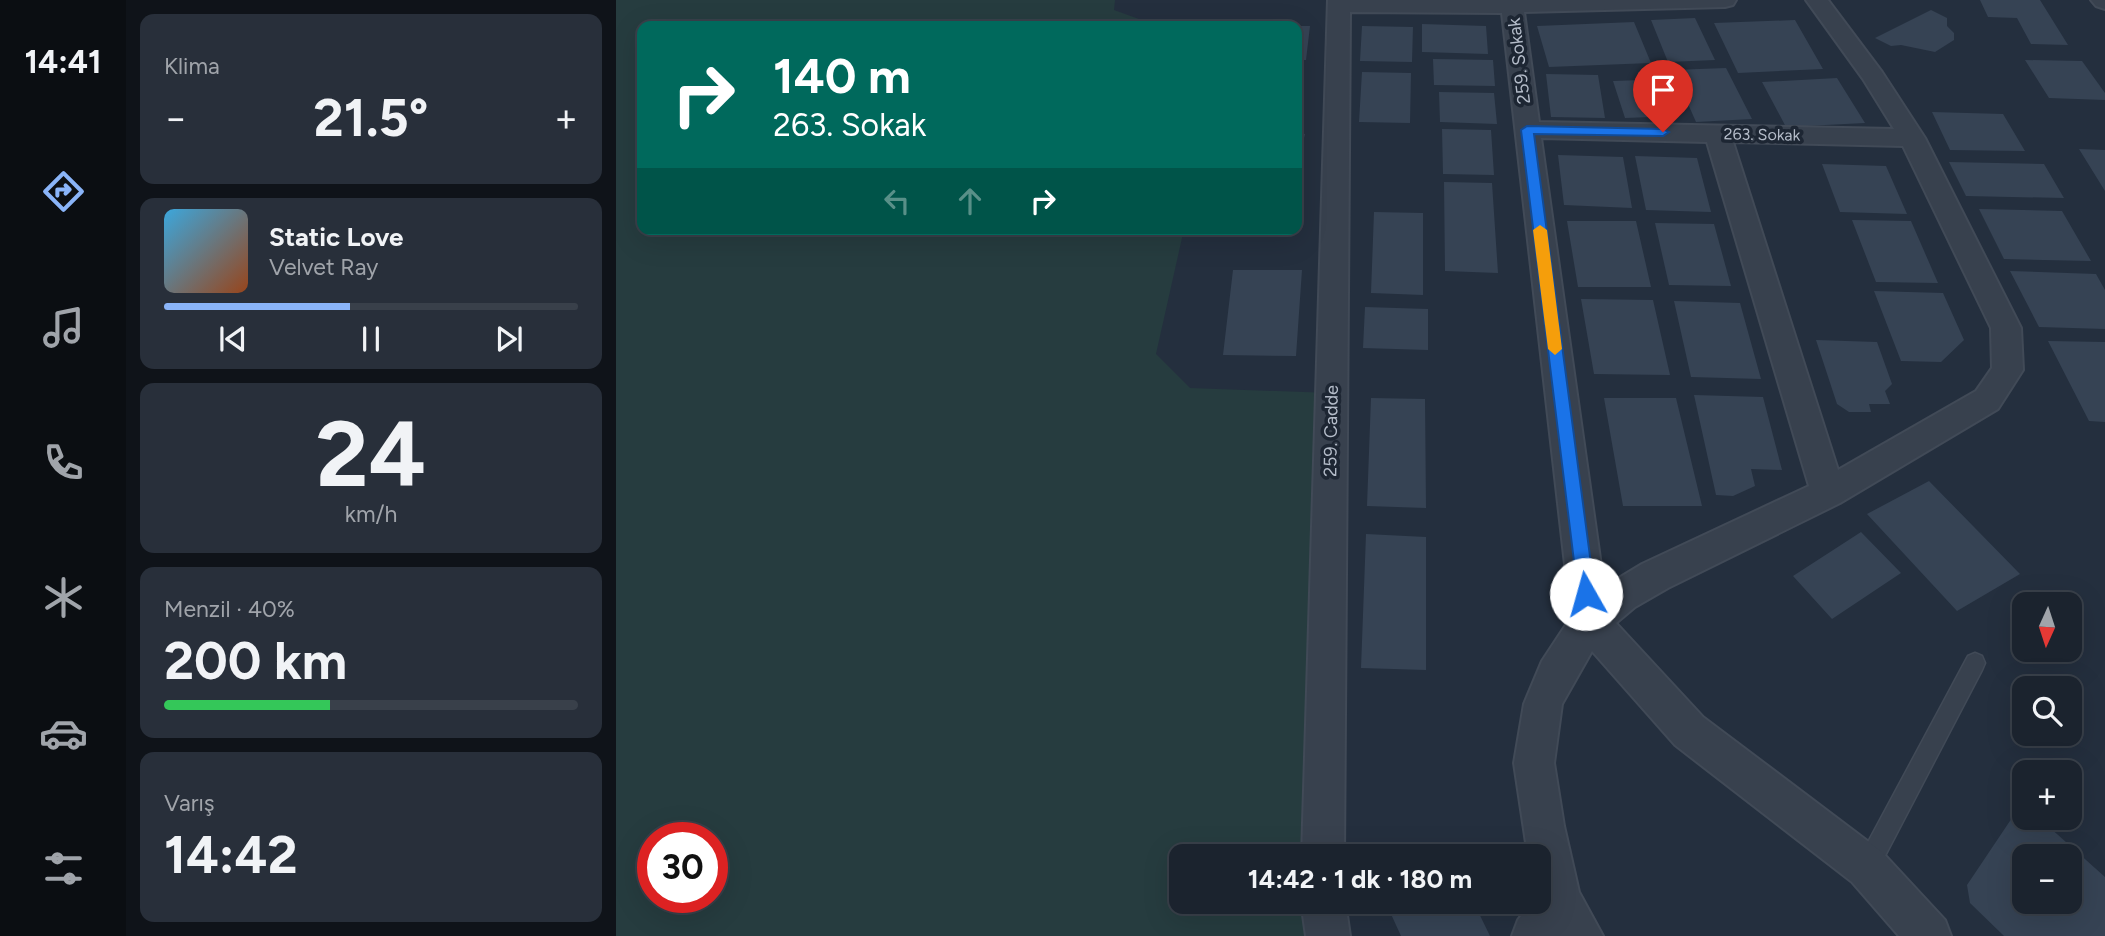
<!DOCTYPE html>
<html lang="tr">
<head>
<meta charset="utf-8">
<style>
	body { margin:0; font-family:Figtree,sans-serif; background:#282f3a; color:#f1f3f6; height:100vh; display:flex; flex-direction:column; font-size:26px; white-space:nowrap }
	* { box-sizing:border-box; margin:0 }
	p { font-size:23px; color:#a0a4aa }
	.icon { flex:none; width:38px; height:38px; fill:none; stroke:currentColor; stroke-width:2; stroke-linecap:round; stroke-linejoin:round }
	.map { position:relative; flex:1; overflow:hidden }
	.panel { display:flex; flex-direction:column; gap:14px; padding:14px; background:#0f1319; width:490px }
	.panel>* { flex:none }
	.top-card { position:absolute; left:21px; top:21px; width:665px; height:214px; border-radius:14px; box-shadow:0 7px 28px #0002,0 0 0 2px #39404a; background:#00695c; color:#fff; overflow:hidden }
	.needle { width:46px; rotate:183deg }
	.fabs { position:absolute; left:1396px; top:592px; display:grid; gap:14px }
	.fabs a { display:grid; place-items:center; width:70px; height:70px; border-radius:14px; background:#1b232e; box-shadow:0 7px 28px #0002,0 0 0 2px #39404a; font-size:35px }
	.speed { position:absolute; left:21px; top:822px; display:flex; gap:14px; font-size:35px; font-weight:700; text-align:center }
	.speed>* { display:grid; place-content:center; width:91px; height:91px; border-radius:50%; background:#1b232e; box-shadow:0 7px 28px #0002,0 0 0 2px #39404a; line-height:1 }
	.speed .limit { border:10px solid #d22; background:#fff; color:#111 }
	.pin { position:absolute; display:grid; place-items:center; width:60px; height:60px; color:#fff; margin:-72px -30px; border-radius:50% 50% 50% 0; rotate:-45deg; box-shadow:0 0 7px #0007 }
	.pin .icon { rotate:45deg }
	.me { position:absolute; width:77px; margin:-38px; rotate:353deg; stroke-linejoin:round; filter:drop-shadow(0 0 5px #0008) }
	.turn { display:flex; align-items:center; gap:24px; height:147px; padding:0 21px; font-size:32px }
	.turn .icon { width:91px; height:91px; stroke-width:2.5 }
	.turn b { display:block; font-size:49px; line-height:60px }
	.lanes { display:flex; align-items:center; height:66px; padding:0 21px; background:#0003; justify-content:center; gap:35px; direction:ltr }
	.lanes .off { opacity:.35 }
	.big { font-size:52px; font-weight:700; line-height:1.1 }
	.panel .widget { flex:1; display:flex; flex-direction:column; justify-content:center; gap:10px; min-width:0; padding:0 24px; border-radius:14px; background:#282f3a }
	.panel .dial { align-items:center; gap:0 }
	.dial b { font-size:91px; line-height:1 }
	.song { display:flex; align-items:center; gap:21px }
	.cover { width:84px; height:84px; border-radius:10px; background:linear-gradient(135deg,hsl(200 70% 55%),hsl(20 70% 35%)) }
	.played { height:7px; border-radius:4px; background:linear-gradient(90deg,#8ab4f8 45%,#39404a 45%) }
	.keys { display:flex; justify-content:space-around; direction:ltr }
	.heat { display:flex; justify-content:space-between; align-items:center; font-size:38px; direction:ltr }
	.charge { height:10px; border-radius:5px; background:linear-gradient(90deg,#34c759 40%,#39404a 0) }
	.trip { position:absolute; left:553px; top:844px; width:382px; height:70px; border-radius:14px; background:#1b232e; box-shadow:0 7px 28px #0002,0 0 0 2px #39404a; font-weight:700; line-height:70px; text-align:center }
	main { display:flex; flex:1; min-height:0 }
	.menu { display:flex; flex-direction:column; width:126px; justify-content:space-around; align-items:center; background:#0b0e12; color:#a0a4aa }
	.menu .icon { width:49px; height:49px }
	.menu .selected { color:#8ab4f8 }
	.menu b { font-size:32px; color:#f1f3f6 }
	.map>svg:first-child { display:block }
</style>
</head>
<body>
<main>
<nav class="menu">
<b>14:41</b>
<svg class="icon selected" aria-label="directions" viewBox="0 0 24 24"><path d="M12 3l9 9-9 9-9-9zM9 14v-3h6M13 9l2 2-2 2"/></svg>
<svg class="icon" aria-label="music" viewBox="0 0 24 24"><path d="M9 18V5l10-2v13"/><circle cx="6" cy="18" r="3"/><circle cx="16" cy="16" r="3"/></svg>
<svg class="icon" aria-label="phone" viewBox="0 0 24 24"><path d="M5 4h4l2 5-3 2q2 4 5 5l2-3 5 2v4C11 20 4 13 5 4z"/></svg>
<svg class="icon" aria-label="climate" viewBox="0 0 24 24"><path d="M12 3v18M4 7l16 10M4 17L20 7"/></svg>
<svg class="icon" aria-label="car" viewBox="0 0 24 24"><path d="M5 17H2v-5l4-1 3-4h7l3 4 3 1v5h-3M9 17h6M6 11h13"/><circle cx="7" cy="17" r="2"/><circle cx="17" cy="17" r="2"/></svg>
<svg class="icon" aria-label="filters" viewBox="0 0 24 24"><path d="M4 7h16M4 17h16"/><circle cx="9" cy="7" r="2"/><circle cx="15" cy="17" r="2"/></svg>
</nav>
<section class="panel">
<div class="widget"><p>Klima</p>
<div class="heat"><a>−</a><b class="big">21.5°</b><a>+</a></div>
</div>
<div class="widget">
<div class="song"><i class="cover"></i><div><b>Static Love</b><p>Velvet Ray</p></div></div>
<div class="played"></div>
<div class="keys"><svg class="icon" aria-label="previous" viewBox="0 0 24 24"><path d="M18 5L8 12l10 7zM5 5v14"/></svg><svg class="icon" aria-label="pause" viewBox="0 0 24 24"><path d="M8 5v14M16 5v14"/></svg><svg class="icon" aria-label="next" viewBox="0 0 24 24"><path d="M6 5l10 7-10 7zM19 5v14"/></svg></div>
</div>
<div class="widget dial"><b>24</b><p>km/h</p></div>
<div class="widget"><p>Menzil · 40%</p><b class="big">200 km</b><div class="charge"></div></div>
<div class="widget"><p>Varış</p><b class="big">14:42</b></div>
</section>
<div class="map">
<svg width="1489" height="936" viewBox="0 0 1489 936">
	<rect width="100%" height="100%" fill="#242f3e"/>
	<path fill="#263c3f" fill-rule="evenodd" d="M0 0H499L498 10 523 19 613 23V26H26V229H568L540 354 574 388 716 393 707 856H565V901H707L712 936H0ZM37 838H96V898H37Z"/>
	<path fill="#364354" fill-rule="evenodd" d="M1364 0H1424L1452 45 1415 44 1401 18 1372 17Z
		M1315 10 1331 18V26L1338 33V40L1319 52 1285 45 1275 46 1259 38Z
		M1079 18 1099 60 1052 62 1035 20Z
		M1179 20 1207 69 1122 73 1098 23Z
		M1018 22 1035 63 933 67 921 26Z
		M806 24 870 26 872 54 806 52Z
		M681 26H694L690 60H681Z
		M746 26 797 27 796 62 744 61Z
		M817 59 877 60 879 86 818 85Z
		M1409 60 1466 61 1489 93V100L1433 98Z
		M1110 68 1136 119 1080 122 1057 70Z
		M1044 71 1061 116 1009 118 997 81 1026 80 1022 72Z
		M746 72 795 73 794 123 743 122Z
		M930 74 982 75 989 118 935 117Z
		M1221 78 1249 123 1170 127 1146 82Z
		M823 92 878 93 881 124 824 122Z
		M1316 112 1387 114 1409 151 1334 150Z
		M826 129 875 130 878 175 827 174Z
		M681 133 689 134 682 162H681Z
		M1463 149 1489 150V191Z
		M942 155 1007 157 1016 208 948 205Z
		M1019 156 1081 158 1095 212 1030 210Z
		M1333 162 1428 164 1448 198 1350 196Z
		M1206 164 1270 166 1291 214 1224 212Z
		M828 182 876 183 882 273 829 271Z
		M1363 209 1446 211 1475 261 1388 259Z
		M758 212 807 213V295L755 293Z
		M1236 220 1295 221 1322 283 1260 282Z
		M951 221H1020L1035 287H962Z
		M1039 223 1098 224 1115 286 1053 285Z
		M617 270H686L680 356 607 355Z
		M1394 271 1480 274 1489 290V329L1423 327Z
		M1258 291 1327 293 1348 340 1325 362 1285 361Z
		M965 299 1037 300 1054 375 978 374Z
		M1058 301 1124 303 1145 379 1075 377Z
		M749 307 812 309V350L747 348Z
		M1200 340 1261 342 1276 384 1269 391 1274 404H1253L1255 412H1233L1221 404Z
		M1432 341 1489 342V422L1473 421Z
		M1078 395 1147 397 1166 470 1135 469 1139 486 1117 496 1100 495Z
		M755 398 809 399 810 508 751 506Z
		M988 398H1060L1086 506H1007Z
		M1313 481 1404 574 1341 611 1251 514Z
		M1245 532 1285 573 1216 619 1177 576Z
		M750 534 810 537V670L745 668Z
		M1406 803 1409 817H1422L1489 877V936H1388L1354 903 1351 885ZM1409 856H1454V901H1409Z
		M827 842 834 856H802Z
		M769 901H857L874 936H785Z"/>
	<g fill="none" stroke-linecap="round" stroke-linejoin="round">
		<defs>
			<path id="service" d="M1359 653 1366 656 1369 663 1366 670 1259 875 1251 878 1243 875 1240 867 1243 859 1352 656Z"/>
			<path id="minor" d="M712 0H1120L1117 5 1109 7 908 12 923 122 1278 129 1247 79 1190 0H1212L1266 72 1309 138 1405 328 1407 370 1382 409 1224 503 1052 588 1019 607 1000 623 1087 717 1266 852 1329 920 1335 936H1283L1236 882 1059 745 976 651 946 704 938 763 948 826 963 892 987 936H896L902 920 916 901H922V856H912L898 763 908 704 926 661 955 617 886 13 734 12 728 856H686ZM925 138 1091 142 1193 486 1026 564 988 587ZM1117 142 1287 146 1375 328 1376 368 1360 391 1222 470Z
				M685 901H729L734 936H690Z"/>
			<path id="tertiary" d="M1475 0H1489V9L1480 6Z"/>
		</defs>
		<use href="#service" stroke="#414a57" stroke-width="3"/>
		<use href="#minor" stroke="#414a57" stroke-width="4"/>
		<use href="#tertiary" stroke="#414a57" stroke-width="4"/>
		<use href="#service" fill="#38414e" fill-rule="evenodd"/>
		<use href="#minor" fill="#38414e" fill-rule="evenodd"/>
		<use href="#tertiary" fill="#38414e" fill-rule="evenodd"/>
	</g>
	<path fill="#1a73e8" stroke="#114b97" stroke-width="2" d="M911 126 1047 129 1053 132 1047 136 918 134 979 594 977 600 970 602 964 600 962 594 905 130Z"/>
	<path fill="#f59e0b" d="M924 225 931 230 946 349 939 355 932 349 917 230Z"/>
	<g text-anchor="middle" stroke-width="7" stroke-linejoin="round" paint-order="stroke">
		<g font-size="16" fill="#b4bcc9" stroke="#1d2633">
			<text transform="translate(1146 134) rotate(1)" y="6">263. Sokak</text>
		</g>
		<g font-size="18" fill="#b4bcc9" stroke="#1d2633">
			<text transform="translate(903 61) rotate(-97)" y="6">259. Sokak</text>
			<text transform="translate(715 431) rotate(-89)" y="6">259. Cadde</text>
		</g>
	</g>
</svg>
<div class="fabs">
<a><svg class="needle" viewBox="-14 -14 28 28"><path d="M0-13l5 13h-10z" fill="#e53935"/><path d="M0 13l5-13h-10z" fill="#a0a4aa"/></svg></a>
<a><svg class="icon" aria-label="search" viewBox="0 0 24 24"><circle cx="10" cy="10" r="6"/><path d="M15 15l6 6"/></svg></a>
<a>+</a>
<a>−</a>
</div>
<div class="speed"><div class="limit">30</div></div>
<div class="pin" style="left:1047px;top:132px;background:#d93025"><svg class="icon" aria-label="arrive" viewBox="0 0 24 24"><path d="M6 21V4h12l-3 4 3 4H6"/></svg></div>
<svg class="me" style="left:970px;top:594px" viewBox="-20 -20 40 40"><circle r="19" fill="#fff"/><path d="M0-13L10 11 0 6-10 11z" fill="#1a73e8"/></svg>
<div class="trip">14:42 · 1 dk · 180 m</div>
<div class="top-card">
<div class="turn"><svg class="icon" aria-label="right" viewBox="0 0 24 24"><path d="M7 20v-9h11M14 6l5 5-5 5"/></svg><div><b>140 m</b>263. Sokak</div></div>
<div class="lanes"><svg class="icon off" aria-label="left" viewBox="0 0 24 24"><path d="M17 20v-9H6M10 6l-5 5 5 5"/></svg><svg class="icon off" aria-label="ahead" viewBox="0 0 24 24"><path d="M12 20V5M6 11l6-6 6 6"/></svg><svg class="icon" aria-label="right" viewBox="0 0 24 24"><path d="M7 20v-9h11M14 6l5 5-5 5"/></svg></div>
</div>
</div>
</main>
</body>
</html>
